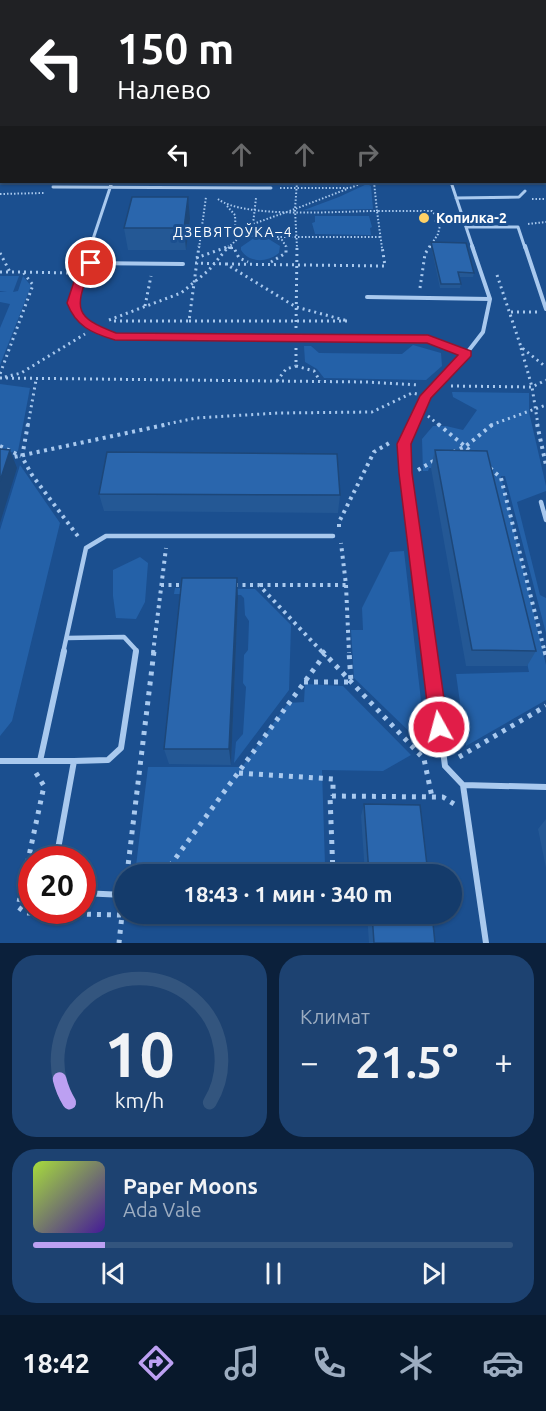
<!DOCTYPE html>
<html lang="ru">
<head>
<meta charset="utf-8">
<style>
	body { margin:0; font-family:Ubuntu,sans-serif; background:#1d4271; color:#f1f3f6; height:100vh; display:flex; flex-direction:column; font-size:22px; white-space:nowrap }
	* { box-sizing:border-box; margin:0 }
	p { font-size:20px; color:#9dadc1 }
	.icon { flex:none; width:33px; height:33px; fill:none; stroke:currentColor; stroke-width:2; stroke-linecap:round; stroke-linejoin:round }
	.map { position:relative; height:943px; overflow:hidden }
	.details { display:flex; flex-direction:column; gap:12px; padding:12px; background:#0b203b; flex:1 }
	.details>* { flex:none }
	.top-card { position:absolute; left:0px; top:0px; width:546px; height:183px; box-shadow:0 2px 4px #0004,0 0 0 2px #33557e; background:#202124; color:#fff; overflow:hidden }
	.speed { position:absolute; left:18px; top:846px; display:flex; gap:12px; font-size:30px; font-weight:700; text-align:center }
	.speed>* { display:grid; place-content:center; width:78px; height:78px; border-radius:50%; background:#143b6b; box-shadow:0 2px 4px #0004,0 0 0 2px #33557e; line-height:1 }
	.speed .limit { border:9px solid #d22; background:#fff; color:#111 }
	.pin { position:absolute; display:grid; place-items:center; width:51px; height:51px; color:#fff; margin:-26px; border:3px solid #fff; border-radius:50%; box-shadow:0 2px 6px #0007 }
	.me { position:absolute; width:66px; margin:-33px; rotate:353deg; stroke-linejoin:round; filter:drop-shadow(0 0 4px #0008) }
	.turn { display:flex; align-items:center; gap:21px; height:126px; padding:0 18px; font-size:27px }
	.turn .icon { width:78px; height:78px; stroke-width:2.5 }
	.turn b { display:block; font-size:42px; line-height:51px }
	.lanes { display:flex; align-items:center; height:57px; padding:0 18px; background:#0003; justify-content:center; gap:30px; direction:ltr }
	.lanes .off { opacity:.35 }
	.big { font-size:45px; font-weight:600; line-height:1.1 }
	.details .tile { flex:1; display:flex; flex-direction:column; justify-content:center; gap:9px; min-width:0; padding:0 21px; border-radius:24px; background:#1d4271 }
	.details .dial { align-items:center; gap:0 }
	.dial svg { height:156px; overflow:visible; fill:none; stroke:#33557e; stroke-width:7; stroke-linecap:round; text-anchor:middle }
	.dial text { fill:#f1f3f6; stroke:none }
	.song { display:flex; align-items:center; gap:18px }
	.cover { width:72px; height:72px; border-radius:9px; background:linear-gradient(135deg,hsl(80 70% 55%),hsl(260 70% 35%)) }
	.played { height:6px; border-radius:3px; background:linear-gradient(90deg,#bca0f2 15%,#33557e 15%) }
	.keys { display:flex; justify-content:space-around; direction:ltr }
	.heat { display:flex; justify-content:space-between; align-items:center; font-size:33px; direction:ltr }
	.details .tiles { flex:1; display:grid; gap:12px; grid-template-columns:1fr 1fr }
	.tile:last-child { grid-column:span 2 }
	.trip { position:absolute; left:114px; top:864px; width:348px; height:60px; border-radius:30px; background:#143b6b; box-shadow:0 2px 4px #0004,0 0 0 2px #33557e; font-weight:600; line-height:60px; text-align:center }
	.tabs { display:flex; height:96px; justify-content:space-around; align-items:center; background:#08182b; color:#9dadc1 }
	.tabs .icon { width:42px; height:42px }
	.tabs .selected { color:#bca0f2 }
	.tabs b { font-size:27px; color:#f1f3f6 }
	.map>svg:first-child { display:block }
</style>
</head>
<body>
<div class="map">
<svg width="546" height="943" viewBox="0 0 546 943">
	<rect width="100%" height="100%" fill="#1b4f8f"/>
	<path fill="#2461a8" d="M367 184 371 186 373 209 304 210 339 197Z
		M315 216H369L372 227 370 228 371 235 315 234 312 223 315 222Z
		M254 238H267L280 246 279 253C267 263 249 263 241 250V247Z
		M0 276H19L13 292 18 291 23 276 31 286 0 365V328L10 304 0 302V292L7 291H0Z
		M413 345 441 353 442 366 426 380 324 378 317 369 305 362 304 346H311L319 353 402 354Z
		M0 384 30 388 18 451 0 454Z
		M452 392 529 393V412L546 486V491L517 502 540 595 546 598V633L505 476H501L546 665V700L466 746 456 674 529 672 485 468H429L428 471H423L422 439 433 426H446L463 430 477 410 453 397Z
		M20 465 60 523 12 721 0 736V530Z
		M404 551 425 736 420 742 354 678 351 630H363L362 608 390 552Z
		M140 557 148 563 145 602 136 619 116 618 113 596V570Z
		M175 588 255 589 291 625 289 690 234 763 236 742 243 734 246 687 243 683 244 655 248 650 249 621 245 615 244 598 241 595 174 594Z
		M305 684 343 686 411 755 383 771 322 770 325 865 268 862 261 874H135L148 767H242L288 703 304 702Z"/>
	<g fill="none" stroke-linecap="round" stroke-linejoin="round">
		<path stroke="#a9c9ee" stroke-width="2" stroke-dasharray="1.5 2" stroke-linecap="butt" d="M67 0 94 2
			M312 0H368
			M0 38 2 34
			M297 182 295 209 347 189
			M280 188H350L365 182
			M0 194 44 193
			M218 199C244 219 341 211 377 211L374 182
			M532 199H546
			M227 206 235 215 236 237
			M295 210 297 248
			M434 221H452
			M253 224 256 198
			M528 224 546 222
			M277 237H382
			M237 238 261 234 282 240 287 248
			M199 248 206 197
			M225 248H233
			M228 248 253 224 295 209
			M382 248 377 211H432L441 221 438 234 429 248"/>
		<path stroke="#a9c9ee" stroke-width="3" stroke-dasharray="2 4" stroke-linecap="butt" d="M0 253 10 272
			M196 258 227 247 234 248 239 258 248 262
			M271 262 286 253V246
			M226 264 385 266 382 246
			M0 272H23L33 285 0 374
			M24 272 71 273
			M497 275 521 347 546 367
			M420 288 425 254 430 246
			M145 306 151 276
			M511 312H537
			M109 320 181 293 209 270 229 246
			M114 321H189L199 246
			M189 321H348L296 307 226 264 194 263
			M296 328 297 246
			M296 348V366L314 371 320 381
			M521 348 532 387 538 425
			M5 377 21 373 85 334
			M0 378 366 382 419 385
			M277 381 286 369 296 366
			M451 386 532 387 546 380
			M428 416 439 425
			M28 425 36 380
			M162 425 196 418 278 413 372 412 412 393 417 394
			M491 425 546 405"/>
		<path stroke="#a9c9ee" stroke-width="4" stroke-dasharray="3 4.5" stroke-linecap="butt" d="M28 424 22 457 32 475 80 539
			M438 424 473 453
			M537 424 546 465
			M0 446 21 456
			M453 452 466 446 493 424
			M0 460 169 424
			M490 468 501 478 545 653
			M418 470 435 460
			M339 527V522L374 452 391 442
			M161 585H186
			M235 585H259L323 653
			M260 585H346L341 543
			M346 585 349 653
			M153 653 166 548"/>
		<path stroke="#a9c9ee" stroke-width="5" stroke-dasharray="4 6" stroke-linecap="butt" d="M322 651 424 759 432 797
			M545 651 546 655
			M304 682H351L349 651
			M459 757 546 706
			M36 773 44 786 18 907 26 913 122 915 119 943
			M239 773 333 779V796
			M127 874 154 651
			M164 874 325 654
			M333 874 330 796 443 797 454 804
			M122 914 334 918V914"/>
		<path stroke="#a9c9ee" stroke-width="2" d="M190 0 267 2
			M511 0 513 2
			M436 2 460 0"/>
		<path stroke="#a9c9ee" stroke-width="3" d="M451 182 473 248
			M53 187 271 188
			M456 198 519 197 525 191
			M467 227H518L525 248
			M90 248 112 182"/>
		<path stroke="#a9c9ee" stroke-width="4" d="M91 246 72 303 84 321 115 336 428 339 466 354
			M525 246 546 309
			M85 263 183 264
			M367 297 490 299
			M413 425 426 396 466 354 483 332 490 299 472 246"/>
		<path stroke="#a9c9ee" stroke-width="4.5" d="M413 424 404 444 406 473 430 653
			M541 502 546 520
			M67 638 124 637 136 650V653
			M63 653 86 548 106 536H333"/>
		<path stroke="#a9c9ee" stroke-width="6" d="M430 651 445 766 463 785 486 943
			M0 761H74L56 860
			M40 761 64 651
			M74 761 108 760 121 748 136 651
			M463 785 546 787
			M82 893 124 895"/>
		<path fill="#a9c9ee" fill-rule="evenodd" d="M544 2H546V4H544Z"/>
		<path fill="#d6e6fa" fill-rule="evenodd" d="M20 0 18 2H12L13 0Z
			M2 7V11L0 12V8Z"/>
	</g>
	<path fill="#245895" d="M2 36V73L0 75V38Z
		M544 144H546V184H510L509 182H544Z
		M190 219 186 250H128L124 228Z
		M431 242 474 273 473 277H459L461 284 460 288H440L431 246Z
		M435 450 536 651 527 666H466L431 468Z
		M99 494 340 495 338 513 104 511Z
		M238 598 231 765 169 764 164 749Z
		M364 804 428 874H365L361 816Z
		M546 819V868L538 829Z
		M367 914H432L435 943H369Z"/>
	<path fill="#1d4779" d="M0 61 2 67V73L0 75Z
		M188 197 190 219 186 250 184 228Z
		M10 450 17 468 0 523V481Z
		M237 578 238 598 231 765 229 749Z"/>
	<path fill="#2a66ad" stroke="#1d4779" stroke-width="1.5" d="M2 36V53H0V38Z
		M544 144H546V174H544Z
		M132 197H188L184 228H124Z
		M431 242 466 243 474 273 458 272 461 284H441Z
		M0 449 10 450 0 481Z
		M435 450 487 451 536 651 472 650Z
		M107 452 337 454 340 495 99 494Z
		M182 578H237L229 749H164Z
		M364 804 420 805 428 874H369Z
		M372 914H432L435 943H374Z"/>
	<path fill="#e11d48" stroke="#92132f" stroke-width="1.5" d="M91 260 97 263 90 266C77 307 70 316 116 333L428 335 471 351V356L431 398 411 444 412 473 448 727 446 733 439 736 433 733 430 727 399 473 397 444 420 396 458 355 427 343 115 340C91 333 76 326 67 303L80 263Z"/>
	<circle fill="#ffd166" stroke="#1b4f8f" stroke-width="2" cx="424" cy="218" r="6"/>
	<g text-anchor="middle" stroke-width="6" stroke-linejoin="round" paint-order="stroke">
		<g font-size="14" font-weight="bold" fill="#fff" stroke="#1b4f8f" text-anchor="start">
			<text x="436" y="223">Копилка-2</text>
		</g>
		<g font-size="14" letter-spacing="1.5" fill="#fff" stroke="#1b4f8f">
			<text x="233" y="237">ДЗЕВЯТОЎКА–4</text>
		</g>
	</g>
</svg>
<div class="speed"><div class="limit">20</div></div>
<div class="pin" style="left:91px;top:263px;background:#d93025"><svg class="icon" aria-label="arrive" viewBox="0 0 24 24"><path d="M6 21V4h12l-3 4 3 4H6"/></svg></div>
<svg class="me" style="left:439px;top:727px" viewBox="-20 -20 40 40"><circle r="17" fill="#e11d48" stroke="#fff" stroke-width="3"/><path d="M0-11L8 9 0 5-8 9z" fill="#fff"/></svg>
<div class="trip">18:43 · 1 мин · 340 m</div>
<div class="top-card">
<div class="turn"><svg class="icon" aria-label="left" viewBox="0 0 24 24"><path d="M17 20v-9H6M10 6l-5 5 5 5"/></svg><div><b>150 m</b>Налево</div></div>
<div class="lanes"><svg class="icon" aria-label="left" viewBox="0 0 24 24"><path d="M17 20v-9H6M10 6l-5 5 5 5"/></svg><svg class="icon off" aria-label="ahead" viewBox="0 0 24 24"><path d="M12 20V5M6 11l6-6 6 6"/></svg><svg class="icon off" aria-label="ahead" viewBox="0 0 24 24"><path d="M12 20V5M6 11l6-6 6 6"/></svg><svg class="icon off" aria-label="right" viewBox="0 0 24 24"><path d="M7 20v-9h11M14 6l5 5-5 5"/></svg></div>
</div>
</div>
<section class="details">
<div class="tiles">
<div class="tile dial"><svg viewBox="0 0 100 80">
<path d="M14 69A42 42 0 1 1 86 69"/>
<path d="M14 69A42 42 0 0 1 9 57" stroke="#bca0f2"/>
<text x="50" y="56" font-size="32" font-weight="700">10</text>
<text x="50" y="72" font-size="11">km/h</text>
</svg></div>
<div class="tile"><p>Климат</p>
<div class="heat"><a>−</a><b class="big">21.5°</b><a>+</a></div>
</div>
<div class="tile">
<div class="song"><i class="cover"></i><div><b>Paper Moons</b><p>Ada Vale</p></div></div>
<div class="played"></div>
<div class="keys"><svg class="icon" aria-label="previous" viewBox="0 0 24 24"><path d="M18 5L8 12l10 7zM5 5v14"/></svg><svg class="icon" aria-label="pause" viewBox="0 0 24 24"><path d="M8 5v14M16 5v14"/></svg><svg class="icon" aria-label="next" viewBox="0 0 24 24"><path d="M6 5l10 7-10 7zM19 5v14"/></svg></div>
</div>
</div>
</section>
<nav class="tabs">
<b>18:42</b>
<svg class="icon selected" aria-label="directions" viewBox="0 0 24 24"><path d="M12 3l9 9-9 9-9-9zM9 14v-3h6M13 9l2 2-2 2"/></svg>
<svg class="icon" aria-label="music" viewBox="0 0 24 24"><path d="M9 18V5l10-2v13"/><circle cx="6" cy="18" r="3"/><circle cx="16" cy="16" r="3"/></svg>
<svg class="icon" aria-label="phone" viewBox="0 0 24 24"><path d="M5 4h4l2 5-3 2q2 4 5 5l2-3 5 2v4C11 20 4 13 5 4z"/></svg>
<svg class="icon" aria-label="climate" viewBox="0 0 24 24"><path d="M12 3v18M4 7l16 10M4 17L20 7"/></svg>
<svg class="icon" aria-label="car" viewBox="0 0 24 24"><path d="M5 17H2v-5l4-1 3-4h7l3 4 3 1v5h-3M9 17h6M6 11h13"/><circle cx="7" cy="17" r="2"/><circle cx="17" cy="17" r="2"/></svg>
</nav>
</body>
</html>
